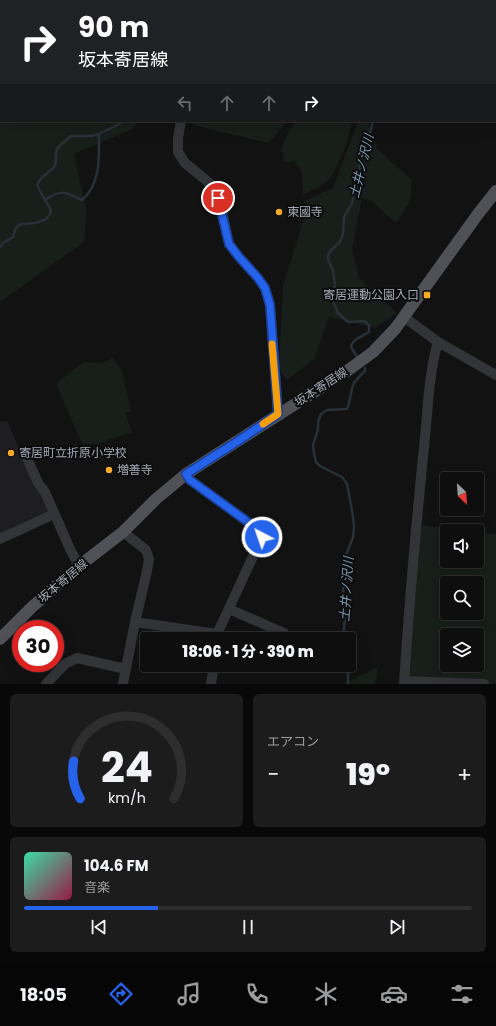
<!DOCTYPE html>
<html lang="ja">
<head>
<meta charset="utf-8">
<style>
	body { margin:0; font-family:Poppins,"Noto Sans JP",sans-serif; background:#1c1c1c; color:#f1f3f6; height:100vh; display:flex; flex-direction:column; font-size:15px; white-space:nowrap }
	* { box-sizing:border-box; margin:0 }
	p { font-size:13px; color:#9b9c9e }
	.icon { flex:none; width:22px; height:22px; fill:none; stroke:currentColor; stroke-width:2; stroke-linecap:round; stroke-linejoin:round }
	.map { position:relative; height:684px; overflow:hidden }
	.side { display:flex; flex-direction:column; gap:10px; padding:10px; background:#080808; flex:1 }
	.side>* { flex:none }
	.guide { position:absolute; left:0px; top:0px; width:496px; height:122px; box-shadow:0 4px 16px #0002,0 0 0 1px #2e2e2e; background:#202124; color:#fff; overflow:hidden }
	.needle { width:26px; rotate:155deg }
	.controls { position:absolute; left:440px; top:472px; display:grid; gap:8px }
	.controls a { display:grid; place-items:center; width:44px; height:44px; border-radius:4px; background:#0e0e0e; box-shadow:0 4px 16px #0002,0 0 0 1px #2e2e2e; font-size:20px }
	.speed { position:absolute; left:12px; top:620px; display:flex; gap:8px; font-size:20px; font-weight:700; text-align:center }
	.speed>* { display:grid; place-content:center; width:52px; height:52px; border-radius:50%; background:#0e0e0e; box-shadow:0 4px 16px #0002,0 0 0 1px #2e2e2e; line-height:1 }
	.speed .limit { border:6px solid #d22; background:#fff; color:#111 }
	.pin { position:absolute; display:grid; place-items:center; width:34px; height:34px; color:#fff; margin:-17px; border:2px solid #fff; border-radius:50%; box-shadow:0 1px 4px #0007 }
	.me { position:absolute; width:44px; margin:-22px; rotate:319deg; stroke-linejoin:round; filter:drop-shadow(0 0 3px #0008) }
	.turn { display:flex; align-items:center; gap:14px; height:84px; padding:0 12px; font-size:18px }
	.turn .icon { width:52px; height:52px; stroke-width:2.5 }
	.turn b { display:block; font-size:28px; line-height:34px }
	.lanes { display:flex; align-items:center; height:38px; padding:0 12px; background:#0003; justify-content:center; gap:20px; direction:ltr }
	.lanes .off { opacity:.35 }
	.big { font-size:30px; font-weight:800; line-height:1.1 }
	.side .widget { flex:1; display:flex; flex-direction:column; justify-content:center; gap:6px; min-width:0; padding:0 14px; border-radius:6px; background:#1c1c1c }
	.side .dial { align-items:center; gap:0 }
	.dial svg { height:104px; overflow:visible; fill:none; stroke:#2e2e2e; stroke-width:7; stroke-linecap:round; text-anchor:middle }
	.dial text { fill:#f1f3f6; stroke:none }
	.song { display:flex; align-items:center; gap:12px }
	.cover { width:48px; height:48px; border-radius:6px; background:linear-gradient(135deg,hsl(160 70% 55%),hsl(340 70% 35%)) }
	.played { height:4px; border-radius:2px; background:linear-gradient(90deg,#2563eb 30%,#2e2e2e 30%) }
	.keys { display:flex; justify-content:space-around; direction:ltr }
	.heat { display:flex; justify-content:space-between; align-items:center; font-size:22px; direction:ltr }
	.side .tiles { flex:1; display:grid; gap:10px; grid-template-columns:1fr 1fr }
	.widget:last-child { grid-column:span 2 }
	.trip { position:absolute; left:140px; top:632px; width:216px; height:40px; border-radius:4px; background:#0e0e0e; box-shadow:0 4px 16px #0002,0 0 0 1px #2e2e2e; font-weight:800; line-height:40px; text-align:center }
	.tab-bar { display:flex; height:64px; justify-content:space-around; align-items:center; background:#060606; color:#9b9c9e }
	.tab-bar .icon { width:28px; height:28px }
	.tab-bar .active { color:#2563eb }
	.tab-bar b { font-size:18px; color:#f1f3f6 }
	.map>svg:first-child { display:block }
</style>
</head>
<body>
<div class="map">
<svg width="496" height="684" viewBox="0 0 496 684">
	<rect width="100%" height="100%" fill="#121213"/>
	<path fill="#1e1e20" d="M7 421 35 483 42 493 49 512 0 535V422Z"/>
	<path fill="#181e19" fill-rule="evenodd" d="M0 0H381L382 1H1V121H139L133 129 74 154 87 212 84 242 0 302Z
		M189 121H288L269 143 196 126Z
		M295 121H352L347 144 332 176 321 186 303 195 302 172 294 160 288 163 282 160 285 155 280 151 288 133Z
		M358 121H368L377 149 412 180 411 194 409 203 396 223 370 200 362 198 352 250 359 278 397 313 375 328 329 317 315 358 287 380 279 369 283 286 305 215 304 201 333 188Z
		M113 358 122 371 131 411 125 413 132 432 97 444H82L56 384 83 362 102 363Z
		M419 525 470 531H447V561H477V532L496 534V684H407ZM447 583H477V613H447ZM447 635H477V665H447Z
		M378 667 375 684H343Z"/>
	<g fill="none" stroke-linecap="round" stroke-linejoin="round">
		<path stroke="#283137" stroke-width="2.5" d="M289 1 290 0
			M376 1V0
			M45 200 37 185C42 174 48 175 54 167 58 162 54 155 57 149 60 144 67 140 71 136H91L99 134
			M0 247 3 243 13 237 16 228 21 224 36 223 46 219 51 213 50 208 45 200C54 193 62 190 73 196 77 197 79 199 82 200 101 184 99 156 99 134L125 121
			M357 357 351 347C352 339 363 336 369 332V325L364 321 348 322 338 313 333 301 335 284 333 271 328 259V255L331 250 340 242 343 234 344 217 352 203 359 177 360 160 363 147 370 134 373 121
			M343 639 345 618 343 593 345 558 353 537 354 527 353 516 347 484 342 477 320 466 316 462 314 453 313 445 318 429V422L321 414 327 410 347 409C351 401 350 391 354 383 357 379 361 375 365 371V368
			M348 684V665"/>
		<path stroke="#333438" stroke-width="10" d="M181 121 178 138V152L185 163 212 185 219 197 229 244 239 257 258 278 265 288 270 305 278 414
			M404 317 438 342 496 375
			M24 451 38 483 45 492 70 549 79 566
			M186 474 190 480 252 525 261 533 262 537 217 634V639
			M123 532 146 550 149 559 147 571 135 622 123 684
			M0 539 54 514
			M229 609 284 633
			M135 622 217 634
			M405 681 484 684
			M46 684 65 664 77 658 126 669
			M211 684 214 665
			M404 684C409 605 416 526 424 447 428 412 428 376 438 342"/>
		<path stroke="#4f5157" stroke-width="12" d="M0 639 32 607 79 566 123 532 156 499 186 474 347 371 373 352 395 329 478 214 496 191"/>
	</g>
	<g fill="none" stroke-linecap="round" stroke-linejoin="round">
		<defs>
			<path id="route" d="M218 198 229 244 239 257 258 278 265 288 270 305 278 414 238 441 186 474 190 480 252 525 261 533 262 537"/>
		</defs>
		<use href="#route" stroke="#184099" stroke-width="10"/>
		<use href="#route" stroke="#2563eb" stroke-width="7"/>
		<path stroke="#f59e0b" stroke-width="7" d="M263 424 278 414 272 344"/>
	</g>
	<g fill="#f4ab29" stroke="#0d0d0e" stroke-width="1.5">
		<circle cx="279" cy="212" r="4"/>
		<rect x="423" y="291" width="8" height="8" rx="2"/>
		<circle cx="11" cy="453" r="4"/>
		<circle cx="109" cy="470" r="4"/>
	</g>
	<g text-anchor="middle" stroke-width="4" stroke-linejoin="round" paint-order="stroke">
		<g font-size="12" fill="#a3a9b4" stroke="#0d0d0e" text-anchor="start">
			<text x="287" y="216">東國寺</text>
			<text x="419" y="299" text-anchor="end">寄居運動公園入口</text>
			<text x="19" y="457">寄居町立折原小学校</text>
			<text x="117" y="474">増善寺</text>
		</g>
		<g font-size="12" fill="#a3a9b4" stroke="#0d0d0e">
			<text transform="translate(321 387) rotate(-33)" y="4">坂本寄居線</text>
			<text transform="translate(63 581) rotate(-40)" y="4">坂本寄居線</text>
		</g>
		<g font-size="13" font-style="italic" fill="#7998b0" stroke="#0d0d0e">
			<text transform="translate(361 166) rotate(-76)" y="5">土井ノ沢川</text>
			<text transform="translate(346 589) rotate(-86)" y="5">土井ノ沢川</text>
		</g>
	</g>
</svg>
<div class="controls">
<a><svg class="needle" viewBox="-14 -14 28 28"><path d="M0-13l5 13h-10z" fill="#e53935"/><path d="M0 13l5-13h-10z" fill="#9b9c9e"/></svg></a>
<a><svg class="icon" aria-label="sound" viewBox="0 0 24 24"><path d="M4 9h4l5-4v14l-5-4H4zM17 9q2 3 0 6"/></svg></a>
<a><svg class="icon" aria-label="search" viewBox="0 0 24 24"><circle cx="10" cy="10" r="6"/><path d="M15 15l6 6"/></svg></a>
<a><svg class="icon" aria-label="layers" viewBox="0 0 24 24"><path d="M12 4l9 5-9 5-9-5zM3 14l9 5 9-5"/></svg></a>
</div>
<div class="speed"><div class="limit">30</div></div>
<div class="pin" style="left:218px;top:198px;background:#d93025"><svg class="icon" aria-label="arrive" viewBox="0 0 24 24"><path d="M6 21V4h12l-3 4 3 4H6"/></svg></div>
<svg class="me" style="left:262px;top:537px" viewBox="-20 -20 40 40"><circle r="17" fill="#2563eb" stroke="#fff" stroke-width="3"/><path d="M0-11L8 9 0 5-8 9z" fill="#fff"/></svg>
<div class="trip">18:06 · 1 分 · 390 m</div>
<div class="guide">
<div class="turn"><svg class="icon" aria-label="right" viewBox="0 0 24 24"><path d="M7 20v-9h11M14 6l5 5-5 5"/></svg><div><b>90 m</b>坂本寄居線</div></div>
<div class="lanes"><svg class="icon off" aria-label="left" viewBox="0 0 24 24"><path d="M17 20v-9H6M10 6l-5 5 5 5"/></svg><svg class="icon off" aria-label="ahead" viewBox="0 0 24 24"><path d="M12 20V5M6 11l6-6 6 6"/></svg><svg class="icon off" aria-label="ahead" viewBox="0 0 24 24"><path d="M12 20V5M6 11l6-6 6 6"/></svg><svg class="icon" aria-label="right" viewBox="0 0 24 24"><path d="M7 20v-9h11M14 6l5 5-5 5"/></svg></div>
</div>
</div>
<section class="side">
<div class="tiles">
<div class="widget dial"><svg viewBox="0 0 100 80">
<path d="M14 69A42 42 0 1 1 86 69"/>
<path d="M14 69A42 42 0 0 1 9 40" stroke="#2563eb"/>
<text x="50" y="56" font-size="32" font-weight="700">24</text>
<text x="50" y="72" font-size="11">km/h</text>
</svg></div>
<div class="widget"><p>エアコン</p>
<div class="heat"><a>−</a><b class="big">19°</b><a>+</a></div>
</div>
<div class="widget">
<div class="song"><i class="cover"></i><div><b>104.6 FM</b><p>音楽</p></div></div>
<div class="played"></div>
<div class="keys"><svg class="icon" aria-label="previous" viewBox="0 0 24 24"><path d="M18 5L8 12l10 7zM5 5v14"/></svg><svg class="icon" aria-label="pause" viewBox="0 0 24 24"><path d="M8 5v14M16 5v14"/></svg><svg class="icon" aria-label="next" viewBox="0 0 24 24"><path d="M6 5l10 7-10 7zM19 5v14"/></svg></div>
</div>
</div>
</section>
<nav class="tab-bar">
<b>18:05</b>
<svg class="icon active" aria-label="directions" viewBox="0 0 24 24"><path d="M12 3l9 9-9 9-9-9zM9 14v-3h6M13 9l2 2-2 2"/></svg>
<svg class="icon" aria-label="music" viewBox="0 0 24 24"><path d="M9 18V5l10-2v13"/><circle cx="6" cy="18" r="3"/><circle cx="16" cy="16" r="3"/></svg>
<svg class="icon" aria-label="phone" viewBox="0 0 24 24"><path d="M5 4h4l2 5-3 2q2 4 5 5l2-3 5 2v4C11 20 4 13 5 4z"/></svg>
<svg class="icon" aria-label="climate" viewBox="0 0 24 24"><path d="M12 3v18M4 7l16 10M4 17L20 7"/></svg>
<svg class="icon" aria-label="car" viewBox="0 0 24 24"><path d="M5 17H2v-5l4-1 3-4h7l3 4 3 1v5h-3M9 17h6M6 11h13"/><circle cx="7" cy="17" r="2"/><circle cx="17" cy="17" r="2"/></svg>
<svg class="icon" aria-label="filters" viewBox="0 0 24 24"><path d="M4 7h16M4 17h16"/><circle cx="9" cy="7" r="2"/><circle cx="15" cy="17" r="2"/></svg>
</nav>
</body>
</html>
